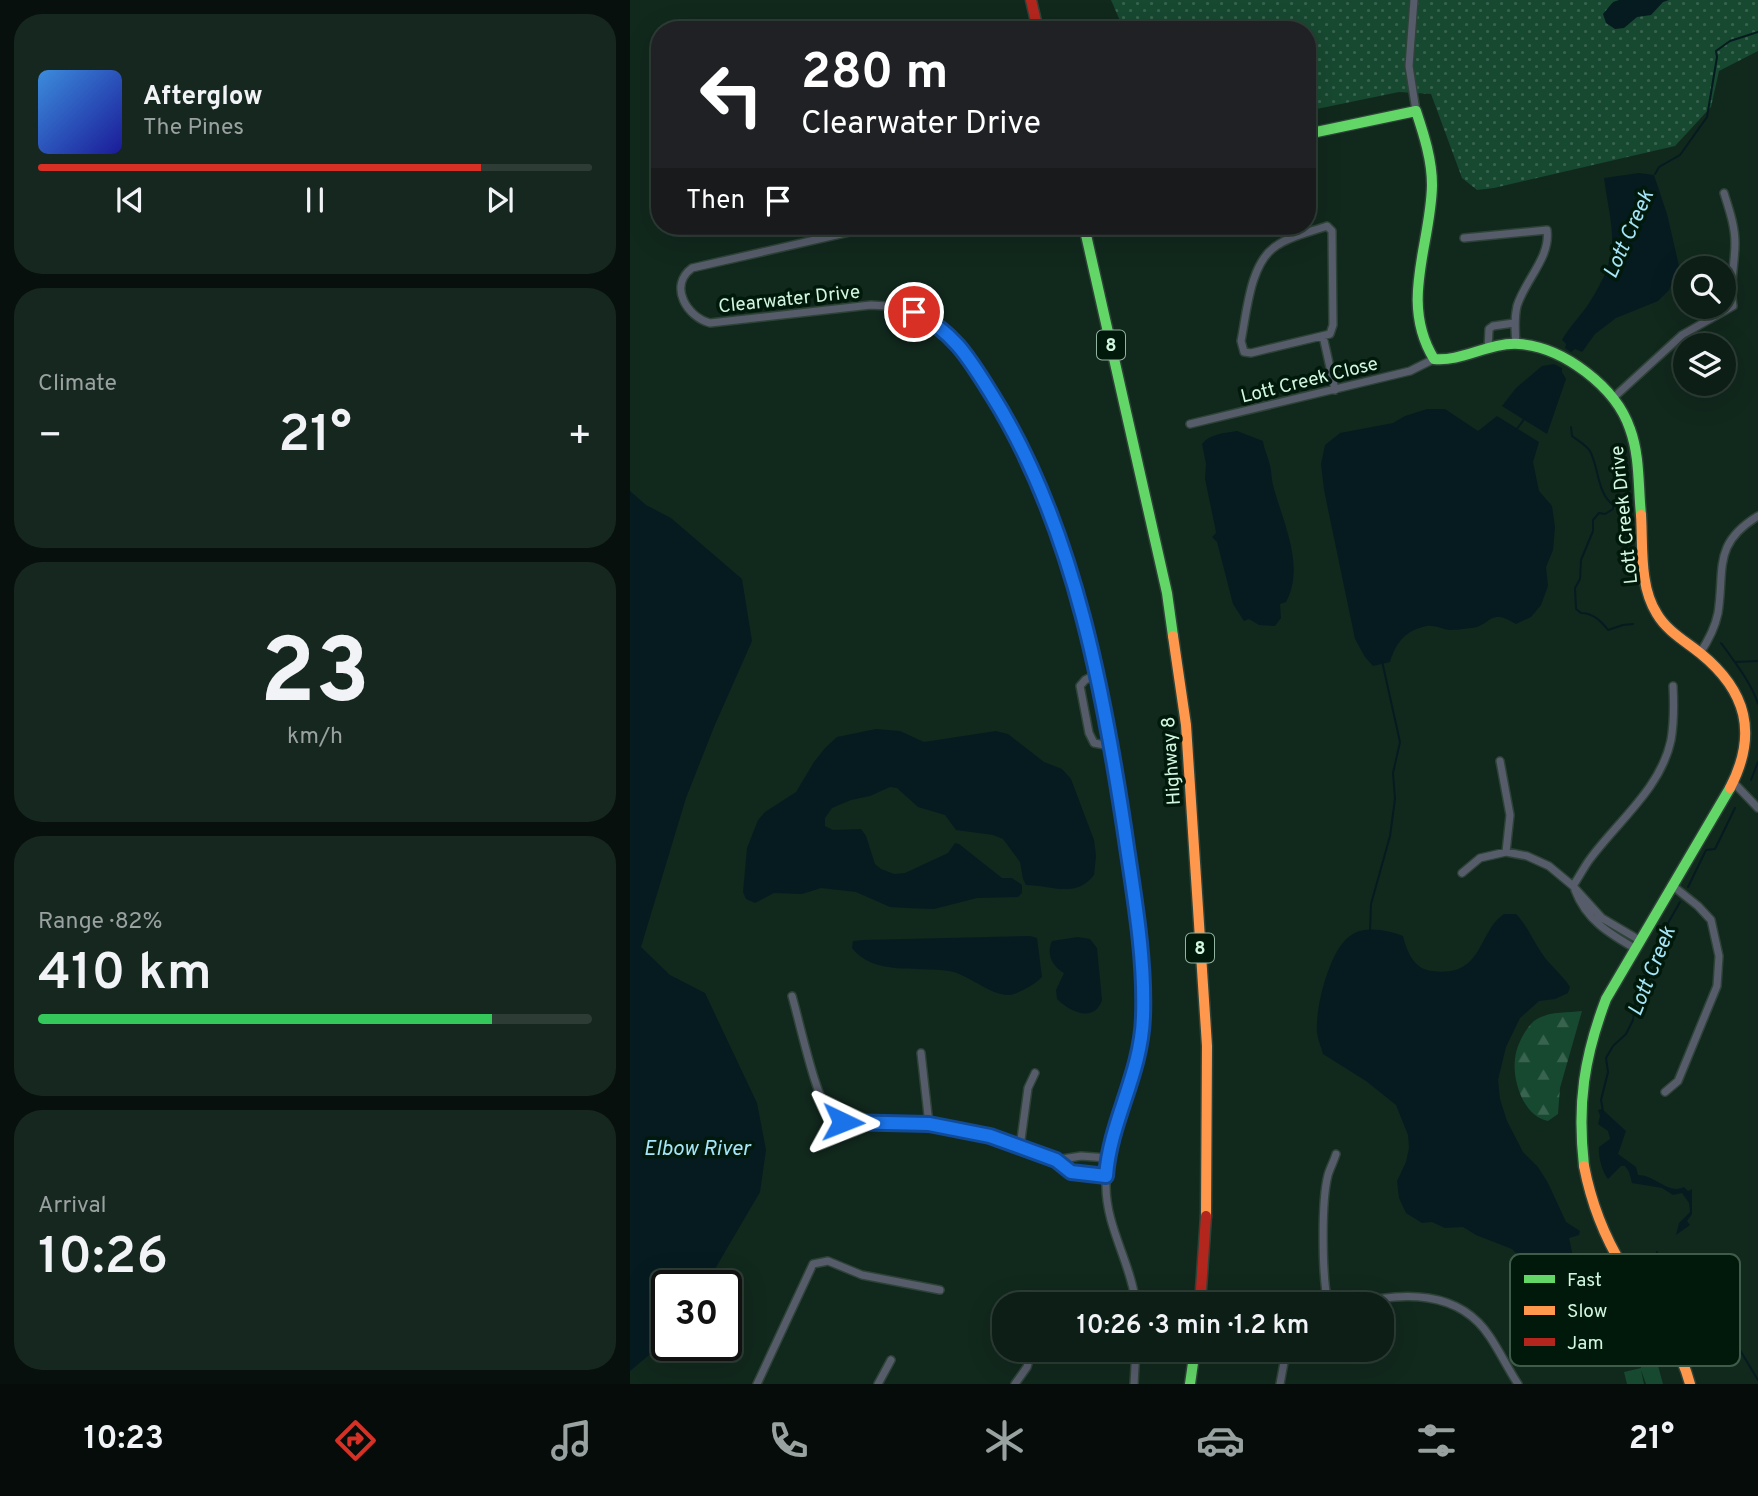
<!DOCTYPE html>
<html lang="en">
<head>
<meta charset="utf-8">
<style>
	body { margin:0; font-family:Overpass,sans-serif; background:#16271f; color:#f1f3f6; height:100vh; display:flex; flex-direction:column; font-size:26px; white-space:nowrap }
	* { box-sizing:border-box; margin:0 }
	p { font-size:23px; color:#9aa2a1 }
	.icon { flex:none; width:38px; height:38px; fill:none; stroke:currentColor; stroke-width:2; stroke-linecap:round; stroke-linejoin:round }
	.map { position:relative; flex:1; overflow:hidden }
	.panel { display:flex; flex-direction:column; gap:14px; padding:14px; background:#07100c; width:630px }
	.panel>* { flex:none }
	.guide { position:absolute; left:21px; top:21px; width:665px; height:214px; border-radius:28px; box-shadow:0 7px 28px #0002,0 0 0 2px #2d3c35; background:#202124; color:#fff; overflow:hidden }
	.tools { position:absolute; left:1043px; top:256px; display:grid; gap:14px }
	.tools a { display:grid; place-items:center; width:63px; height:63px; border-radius:50%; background:#0d1e16; box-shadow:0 7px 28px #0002,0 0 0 2px #2d3c35; font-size:35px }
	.speed { position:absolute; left:21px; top:1270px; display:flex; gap:14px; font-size:35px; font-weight:700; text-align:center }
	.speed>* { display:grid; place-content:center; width:91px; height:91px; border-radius:50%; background:#0d1e16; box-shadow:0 7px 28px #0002,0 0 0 2px #2d3c35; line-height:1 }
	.speed .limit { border:4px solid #111; border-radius:10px; background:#fff; color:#111 }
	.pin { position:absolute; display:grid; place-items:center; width:60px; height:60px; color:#fff; margin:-30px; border:4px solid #fff; border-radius:50%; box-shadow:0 2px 7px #0007 }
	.me { position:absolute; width:77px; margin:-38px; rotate:92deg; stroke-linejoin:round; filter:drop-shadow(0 0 5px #0008) }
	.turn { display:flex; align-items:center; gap:24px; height:147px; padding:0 35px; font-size:32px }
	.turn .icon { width:91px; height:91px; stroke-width:2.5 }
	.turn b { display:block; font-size:49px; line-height:60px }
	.then { display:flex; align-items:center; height:66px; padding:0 35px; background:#0003; gap:14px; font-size:26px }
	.big { font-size:52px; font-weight:600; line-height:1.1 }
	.panel .tile { flex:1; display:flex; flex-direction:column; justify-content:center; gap:10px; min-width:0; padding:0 24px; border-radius:28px; background:#16271f }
	.panel .dial { align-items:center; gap:0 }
	.dial b { font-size:91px; line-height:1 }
	.song { display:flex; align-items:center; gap:21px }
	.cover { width:84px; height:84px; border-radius:10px; background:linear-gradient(135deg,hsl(210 70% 55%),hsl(240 70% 35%)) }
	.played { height:7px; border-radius:4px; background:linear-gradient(90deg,#d93025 80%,#2d3c35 80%) }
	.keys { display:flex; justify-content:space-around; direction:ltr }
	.heat { display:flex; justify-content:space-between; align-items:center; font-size:38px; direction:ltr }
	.charge { height:10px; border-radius:5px; background:linear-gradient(90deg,#34c759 82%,#2d3c35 0) }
	.trip { position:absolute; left:362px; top:1292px; width:402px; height:70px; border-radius:28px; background:#0d1e16; box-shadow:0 7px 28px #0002,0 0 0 2px #2d3c35; font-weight:600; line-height:70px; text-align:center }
	.tabs { display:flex; height:112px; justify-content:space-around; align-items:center; background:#050c09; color:#9aa2a1 }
	.tabs .icon { width:49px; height:49px }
	.tabs .on { color:#d93025 }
	.tabs b { font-size:32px; color:#f1f3f6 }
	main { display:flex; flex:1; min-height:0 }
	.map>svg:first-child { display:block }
</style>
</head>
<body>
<main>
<section class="panel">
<div class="tile">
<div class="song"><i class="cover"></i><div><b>Afterglow</b><p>The Pines</p></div></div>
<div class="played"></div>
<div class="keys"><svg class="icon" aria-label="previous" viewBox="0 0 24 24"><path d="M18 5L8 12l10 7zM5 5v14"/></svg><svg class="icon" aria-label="pause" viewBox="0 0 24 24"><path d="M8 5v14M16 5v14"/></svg><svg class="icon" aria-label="next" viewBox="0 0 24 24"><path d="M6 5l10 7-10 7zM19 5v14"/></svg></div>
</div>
<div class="tile"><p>Climate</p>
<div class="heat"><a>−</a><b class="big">21°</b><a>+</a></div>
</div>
<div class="tile dial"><b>23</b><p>km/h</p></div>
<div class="tile"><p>Range · 82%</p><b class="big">410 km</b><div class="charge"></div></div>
<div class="tile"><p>Arrival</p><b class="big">10:26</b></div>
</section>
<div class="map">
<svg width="1128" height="1384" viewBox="0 0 1128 1384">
	<defs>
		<pattern id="grass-dots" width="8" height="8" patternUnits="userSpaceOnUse" patternTransform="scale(1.75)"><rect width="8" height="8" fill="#174830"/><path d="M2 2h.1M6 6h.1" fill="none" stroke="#38634e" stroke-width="1.8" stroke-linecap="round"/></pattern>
		<pattern id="forest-firs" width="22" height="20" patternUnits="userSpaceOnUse" patternTransform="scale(1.75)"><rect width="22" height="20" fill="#174830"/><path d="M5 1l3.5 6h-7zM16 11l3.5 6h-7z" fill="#38634e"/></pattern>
	</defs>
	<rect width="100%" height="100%" fill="#11281d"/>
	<path fill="url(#grass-dots)" d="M481 0H1128V51L1089 71 1081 107 1045 146 864 188 847 190 832 178 801 94 769 92 677 111V30H494Z"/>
	<path fill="url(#forest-firs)" d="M952 1011 930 1088 928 1114 918 1121C894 1117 882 1081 885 1059 886 1046 895 1029 904 1021 917 1011 937 1013 952 1011Z"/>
	<path fill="#174830" d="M1026 1358 1033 1384H1016L1011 1370 1014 1384H997L994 1372 1011 1368 1010 1363Z"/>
	<path fill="#061b20" d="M989 0H1039L1033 2 1021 15 1007 17 994 28 985 29 976 23 973 14 983 2Z
		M1009 173 1024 175 1037 214 1049 266 1039 290 1028 301 986 318 965 334 952 352 945 349 941 352 935 348 936 344 932 340C940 325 953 314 961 300 993 249 981 231 974 178Z
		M924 364 932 368V372L936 379 917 434 872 406 886 388 912 366Z
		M797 409H815L848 431 867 416 909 442 903 462 909 491 922 506 925 527 923 550 916 567 918 586 911 605 901 617 886 624C858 607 862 626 841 628 834 629 825 630 819 630 812 629 804 625 797 626 776 630 766 642 760 662L743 666 735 657 725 639 694 490 691 464 695 445 710 433 763 423 775 416Z
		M607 431 633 441C634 449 637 454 639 462 642 471 641 480 644 489 654 524 675 567 656 602L650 604 651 618 645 626 629 625 619 619 614 621 603 604 587 542 582 537 586 533 585 527 575 479 576 464 572 444C579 434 595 433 607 431Z
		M0 491 16 505 41 518 112 579 122 641 84 727 56 798 11 947 40 975 75 993 127 1103 136 1150 130 1192 75 1286H37V1340L0 1371Z
		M246 729 270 731 294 742 366 731 378 734 414 762 432 769 441 779 464 840 466 856 464 875C446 899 420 885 396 885L393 879 390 862 373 839 363 835 326 830 315 815 288 807 267 788 260 787 240 796 221 800 202 808 195 818V826L203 830 231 829 236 836 245 864 251 869 264 874 275 873 318 853 325 843 329 844 372 878H382L392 885V893L388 897 347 898 304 909 277 908 260 907 226 892 191 888 172 894 144 893 125 903 116 899 113 892 117 848 128 820 135 812 166 792 184 762 195 748 207 737Z
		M874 914H886C897 925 902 939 911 952 919 965 932 974 940 987L938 993 925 999 909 1001 890 1018 876 1047 868 1080 870 1099 877 1121 893 1152 908 1167 918 1183 936 1222 950 1231 949 1235 939 1238C945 1264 948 1277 922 1292L882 1249 846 1235 833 1227 815 1228 802 1222 792 1223 776 1213 769 1198 767 1181 776 1162 779 1148 778 1135 766 1105 736 1081 693 1054C691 1047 688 1040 687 1033 685 1009 699 950 720 936 734 925 758 930 773 936 777 952 784 969 802 971 854 978 847 932 874 914Z
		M400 936 407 938 412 977C405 984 389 994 379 995 361 996 338 974 319 971 288 966 243 976 222 948L223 941 233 940Z
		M448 937 460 939 467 948 472 1000C464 1024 439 1011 427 999L426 990 434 973C422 966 416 954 422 941Z
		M972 1109 996 1131 988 1154 1006 1167 1008 1175C1026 1175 1038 1195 1054 1187L1058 1191 1062 1189V1214L1057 1221 1060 1225 1046 1235 1049 1223 1060 1212 1059 1203 1052 1193 1043 1195 1032 1188 1002 1183 999 1172 995 1166H991L978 1179C972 1172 968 1156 969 1147L980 1139 978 1131 968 1124 970 1116 968 1110Z"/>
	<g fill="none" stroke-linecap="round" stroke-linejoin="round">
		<path stroke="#061b20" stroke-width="2" d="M1025 174 1029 167 1050 155 1077 117 1087 57 1086 51 1100 41 1128 32
			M941 427 942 436C947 440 956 445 960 451 969 468 967 493 983 505V509L975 514 969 513 963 520V531L951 560 950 579 945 588 946 609 951 613C963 613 971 621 978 630L993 625 1003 624
			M886 430 895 418
			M1091 643C1104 661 1122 684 1128 704
			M1105 662 1128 661
			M1121 780 1128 762
			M1058 887 1076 850 1085 849 1105 808
			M740 930 741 904 760 836 765 799 763 773 770 742 752 661
			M973 1111 971 1100 978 1072 976 1058 983 1046 996 1034 1003 1020 1005 1004 1025 966 1038 923 1050 902
			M1027 1252 1028 1259 1076 1296 1084 1313 1096 1327 1128 1380"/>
		<defs>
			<path id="street" d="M784 0 779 66 786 111
				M246 226 62 268C38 286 57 317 80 323L241 305C269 306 296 312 317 332 336 350 349 373 362 395 419 485 447 587 469 690 480 745 490 799 498 854 505 907 515 961 513 1014 512 1076 475 1128 476 1186 476 1227 501 1263 506 1304
				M697 226 702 231 703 325 700 334 621 353 614 352 611 341C617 311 620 263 646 246 660 236 680 232 697 226Z
				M834 238 917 230C921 257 895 280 887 306 884 319 885 331 886 344
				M693 336 705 390
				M858 349 859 329 863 326 884 323
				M982 399 1052 335 1103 306C1099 285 1105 265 1105 243 1105 226 1099 209 1094 193
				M560 424 780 371 804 359
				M1070 653C1078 641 1085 628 1088 613 1095 569 1082 544 1128 516
				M465 675 455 680 450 686 459 733 464 743 480 746
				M870 761 880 815 876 852
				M1104 783 1128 808
				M832 873 850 858 876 852 897 856 919 866 943 886 972 918 1011 941
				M943 886C949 877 954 867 960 859 988 821 1031 788 1041 740 1044 722 1044 704 1043 686
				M945 890C956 920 980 934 1006 949
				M162 996C171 1027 185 1097 203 1121L299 1124 361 1136 426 1160 441 1172 476 1176
				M291 1053 299 1124
				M1035 1092 1048 1081 1087 986 1089 956 1081 920 1068 906 1043 886
				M390 1147 398 1088 405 1073
				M426 1160 451 1156 478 1158
				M698 1304C692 1276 691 1202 698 1175 700 1168 704 1161 706 1154
				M722 1304C772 1292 829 1289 860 1337 870 1352 878 1369 888 1384
				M127 1384 183 1264 198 1261 232 1275 310 1290
				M248 1384 261 1360
				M385 1384 397 1367 402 1349
				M504 1384 506 1349
				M650 1384 655 1357 660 1349"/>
			<path id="fast" d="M677 134 786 111C794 135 802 160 802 185 801 245 769 302 804 359 832 362 859 342 889 344 933 347 986 387 1000 429 1010 456 1008 486 1011 515
				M454 226 537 593 543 636
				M954 1166C947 1104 954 1057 976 999L1100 788
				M560 1384 565 1349"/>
			<path id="slow" d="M1011 515C1013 546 1009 586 1027 614 1037 631 1055 641 1070 653 1117 691 1128 734 1100 788
				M543 636 556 725 577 1046 576 1216
				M954 1166C961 1202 974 1236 993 1267 1019 1308 1047 1336 1060 1384"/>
			<path id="jam" d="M401 0 408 30
				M570 1304 576 1216"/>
		</defs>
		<use href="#street" stroke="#2e4338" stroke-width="10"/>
		<use href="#fast" stroke="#2e4338" stroke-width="13"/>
		<use href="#slow" stroke="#2e4338" stroke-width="13"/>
		<use href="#jam" stroke="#2e4338" stroke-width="13"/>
		<use href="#street" stroke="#575c6b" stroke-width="7"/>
		<use href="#fast" stroke="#63d668" stroke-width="10"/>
		<use href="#slow" stroke="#ff974d" stroke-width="10"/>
		<use href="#jam" stroke="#b3261e" stroke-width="10"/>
	</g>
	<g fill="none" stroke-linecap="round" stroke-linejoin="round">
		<defs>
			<path id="route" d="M213 1122 299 1124 360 1136 426 1160 441 1172 476 1176C480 1121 511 1075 513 1017 515 963 506 907 498 854 476 701 445 527 362 395 339 358 324 332 284 312"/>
		</defs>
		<use href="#route" stroke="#114b97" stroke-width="18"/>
		<use href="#route" stroke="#1a73e8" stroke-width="12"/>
	</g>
	<g text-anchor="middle" stroke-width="7" stroke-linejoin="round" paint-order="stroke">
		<g fill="#00190a" stroke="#93b4a0" stroke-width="2">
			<rect x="467" y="330.5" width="28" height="29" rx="5"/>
			<rect x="556" y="933.5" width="28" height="29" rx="5"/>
		</g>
		<g font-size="18" font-weight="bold" fill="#d2f7e0">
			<text x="481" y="351">8</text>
			<text x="570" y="954">8</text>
		</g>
		<g font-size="19" fill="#d2f7e0" stroke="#00190a">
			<text transform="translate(159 298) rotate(-6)" y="7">Clearwater Drive</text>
			<text transform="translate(679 379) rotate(-14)" y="7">Lott Creek Close</text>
			<text transform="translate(993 515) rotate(-96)" y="7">Lott Creek Drive</text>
			<text transform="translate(540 761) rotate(-94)" y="7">Highway 8</text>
		</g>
		<g font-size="21" font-style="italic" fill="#a5e6fa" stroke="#00190a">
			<text transform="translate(998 234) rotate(-66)" y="7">Lott Creek</text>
			<text transform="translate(1021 971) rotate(-68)" y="7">Lott Creek</text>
			<text x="67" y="1155">Elbow River</text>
		</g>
	</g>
	<rect x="880" y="1254" width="230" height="112" rx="10" fill="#00190a" stroke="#3f5c4a" stroke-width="2"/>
	<rect x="894" y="1275" width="31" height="8" fill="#63d668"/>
	<rect x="894" y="1306" width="31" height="9" fill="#ff974d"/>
	<rect x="894" y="1338" width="31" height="8" fill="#b3261e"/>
	<g font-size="19" fill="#d2f7e0">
		<text x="937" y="1286">Fast</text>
		<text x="937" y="1317">Slow</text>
		<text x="937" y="1349">Jam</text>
	</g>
</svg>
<div class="tools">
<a><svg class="icon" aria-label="search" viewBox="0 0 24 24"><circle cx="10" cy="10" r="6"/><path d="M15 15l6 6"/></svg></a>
<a><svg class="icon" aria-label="layers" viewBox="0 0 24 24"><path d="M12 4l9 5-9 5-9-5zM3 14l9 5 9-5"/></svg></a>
</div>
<div class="speed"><div class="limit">30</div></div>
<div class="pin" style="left:284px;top:312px;background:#d93025"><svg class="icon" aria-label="arrive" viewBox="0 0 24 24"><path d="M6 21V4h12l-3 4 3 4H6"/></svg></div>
<svg class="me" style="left:213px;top:1122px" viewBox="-20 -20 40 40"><path d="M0-17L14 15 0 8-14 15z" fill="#1a73e8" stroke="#fff" stroke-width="4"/></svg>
<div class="trip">10:26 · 3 min · 1.2 km</div>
<div class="guide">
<div class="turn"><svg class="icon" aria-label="left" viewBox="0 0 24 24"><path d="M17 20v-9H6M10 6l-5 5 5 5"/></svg><div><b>280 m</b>Clearwater Drive</div></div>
<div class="then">Then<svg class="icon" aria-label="arrive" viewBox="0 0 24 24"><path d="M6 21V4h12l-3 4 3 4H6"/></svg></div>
</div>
</div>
</main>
<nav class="tabs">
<b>10:23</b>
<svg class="icon on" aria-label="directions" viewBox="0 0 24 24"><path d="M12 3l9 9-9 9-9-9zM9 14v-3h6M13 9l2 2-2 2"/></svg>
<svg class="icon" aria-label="music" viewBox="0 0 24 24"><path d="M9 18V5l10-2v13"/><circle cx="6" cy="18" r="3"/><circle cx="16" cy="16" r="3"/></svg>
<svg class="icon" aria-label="phone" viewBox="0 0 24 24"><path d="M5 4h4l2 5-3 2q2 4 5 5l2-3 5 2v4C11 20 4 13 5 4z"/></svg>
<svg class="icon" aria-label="climate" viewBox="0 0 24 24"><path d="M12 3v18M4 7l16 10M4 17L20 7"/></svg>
<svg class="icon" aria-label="car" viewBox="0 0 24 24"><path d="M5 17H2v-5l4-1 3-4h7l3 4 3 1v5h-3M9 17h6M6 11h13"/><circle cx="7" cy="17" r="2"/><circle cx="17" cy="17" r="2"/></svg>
<svg class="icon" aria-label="filters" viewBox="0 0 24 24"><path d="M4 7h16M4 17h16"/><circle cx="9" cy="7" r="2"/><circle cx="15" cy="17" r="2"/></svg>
<b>21°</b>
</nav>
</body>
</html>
